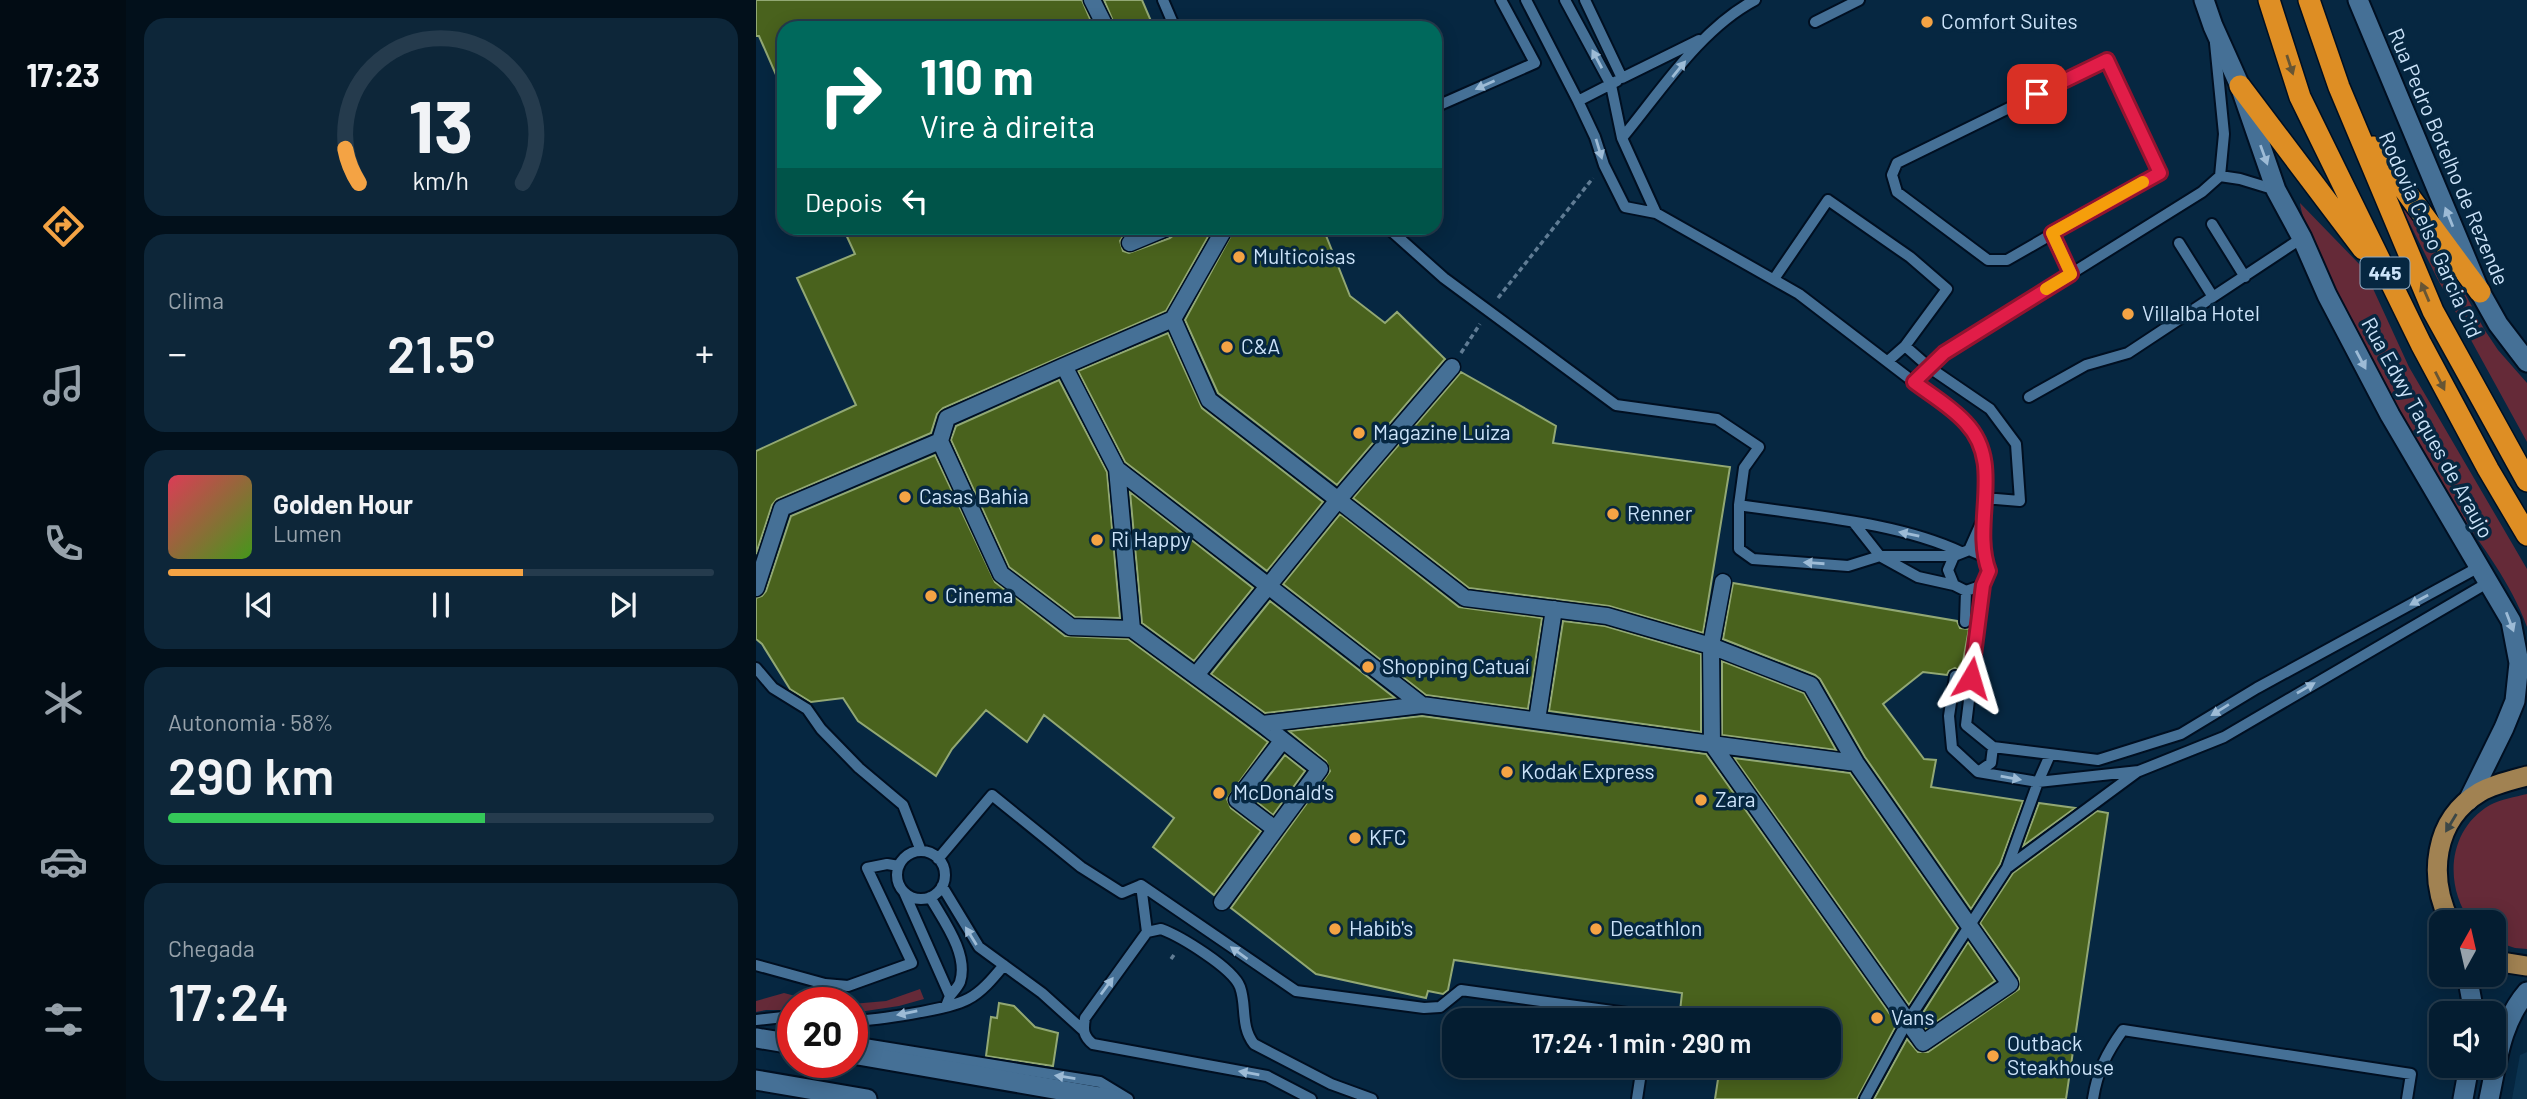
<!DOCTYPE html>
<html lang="pt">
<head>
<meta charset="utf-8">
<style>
	body { margin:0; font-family:Barlow,sans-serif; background:#0d2639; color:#f1f3f6; height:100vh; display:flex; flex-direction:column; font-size:26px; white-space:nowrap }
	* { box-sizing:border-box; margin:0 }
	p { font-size:23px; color:#97a2ab }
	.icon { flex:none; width:38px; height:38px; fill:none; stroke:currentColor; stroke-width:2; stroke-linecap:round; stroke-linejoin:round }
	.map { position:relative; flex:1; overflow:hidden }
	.side { display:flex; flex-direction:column; gap:18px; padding:18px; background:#02101b; width:630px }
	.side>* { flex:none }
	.guide { position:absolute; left:21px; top:21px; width:665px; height:214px; border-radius:21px; box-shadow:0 4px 18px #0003,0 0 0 2px #253b4d; background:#00695c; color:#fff; overflow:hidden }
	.needle { width:46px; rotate:8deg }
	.controls { position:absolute; left:1673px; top:910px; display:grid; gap:14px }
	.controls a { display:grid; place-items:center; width:77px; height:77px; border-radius:14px; background:#041d31; box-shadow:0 4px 18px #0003,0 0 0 2px #253b4d; font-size:35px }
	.speed { position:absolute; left:21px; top:987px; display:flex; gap:14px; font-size:35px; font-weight:700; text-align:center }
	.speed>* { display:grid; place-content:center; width:91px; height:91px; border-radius:50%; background:#041d31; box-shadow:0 4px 18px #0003,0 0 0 2px #253b4d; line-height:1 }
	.speed .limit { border:10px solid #d22; background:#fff; color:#111 }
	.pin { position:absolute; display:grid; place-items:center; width:60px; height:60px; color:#fff; margin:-30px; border-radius:14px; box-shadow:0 4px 10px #0006 }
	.me { position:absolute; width:77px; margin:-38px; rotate:7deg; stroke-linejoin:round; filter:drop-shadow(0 0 5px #0008) }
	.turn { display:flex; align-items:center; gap:24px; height:147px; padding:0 28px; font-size:32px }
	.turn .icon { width:91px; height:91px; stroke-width:2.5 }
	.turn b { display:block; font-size:49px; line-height:60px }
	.then { display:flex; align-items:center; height:66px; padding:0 28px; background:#0003; gap:14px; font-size:26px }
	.big { font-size:52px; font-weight:600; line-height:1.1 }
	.side .tile { flex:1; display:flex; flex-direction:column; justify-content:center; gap:10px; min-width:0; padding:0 24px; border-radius:21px; background:#0d2639 }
	.side .dial { align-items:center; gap:0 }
	.dial svg { height:182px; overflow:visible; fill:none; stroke:#253b4d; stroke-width:7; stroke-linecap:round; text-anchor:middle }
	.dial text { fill:#f1f3f6; stroke:none }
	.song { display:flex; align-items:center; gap:21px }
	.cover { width:84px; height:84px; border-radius:10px; background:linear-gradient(135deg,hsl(350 70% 55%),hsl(100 70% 35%)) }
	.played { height:7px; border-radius:4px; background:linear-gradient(90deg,#f4a344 65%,#253b4d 65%) }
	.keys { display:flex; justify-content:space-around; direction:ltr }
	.heat { display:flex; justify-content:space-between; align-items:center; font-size:38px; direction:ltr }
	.charge { height:10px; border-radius:5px; background:linear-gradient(90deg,#34c759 58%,#253b4d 0) }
	.trip { position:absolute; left:686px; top:1008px; width:399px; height:70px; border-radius:21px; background:#041d31; box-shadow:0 4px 18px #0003,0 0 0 2px #253b4d; font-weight:600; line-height:70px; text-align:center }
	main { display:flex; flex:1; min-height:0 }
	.tabs { display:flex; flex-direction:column; width:126px; justify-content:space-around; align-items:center; background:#020c14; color:#97a2ab }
	.tabs .icon { width:49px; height:49px }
	.tabs .active { color:#f4a344 }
	.tabs b { font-size:32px; color:#f1f3f6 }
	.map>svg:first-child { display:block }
</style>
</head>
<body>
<main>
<nav class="tabs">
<b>17:23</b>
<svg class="icon active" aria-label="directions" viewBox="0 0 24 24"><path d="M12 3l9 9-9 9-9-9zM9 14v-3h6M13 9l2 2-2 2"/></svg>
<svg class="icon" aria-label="music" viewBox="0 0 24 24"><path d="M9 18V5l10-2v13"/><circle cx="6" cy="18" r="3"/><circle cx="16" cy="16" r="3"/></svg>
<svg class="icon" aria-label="phone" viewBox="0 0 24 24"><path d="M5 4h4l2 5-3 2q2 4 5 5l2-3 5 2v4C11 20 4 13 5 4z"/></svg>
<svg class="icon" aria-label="climate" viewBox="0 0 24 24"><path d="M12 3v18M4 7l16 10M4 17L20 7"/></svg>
<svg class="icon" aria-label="car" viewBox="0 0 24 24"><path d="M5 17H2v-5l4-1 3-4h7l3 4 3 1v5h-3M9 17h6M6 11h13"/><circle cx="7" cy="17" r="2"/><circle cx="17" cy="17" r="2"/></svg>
<svg class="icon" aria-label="filters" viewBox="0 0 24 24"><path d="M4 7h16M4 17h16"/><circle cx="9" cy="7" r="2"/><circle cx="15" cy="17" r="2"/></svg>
</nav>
<section class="side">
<div class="tile dial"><svg viewBox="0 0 100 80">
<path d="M14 69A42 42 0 1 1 86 69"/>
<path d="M14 69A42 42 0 0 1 8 54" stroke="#f4a344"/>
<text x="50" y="56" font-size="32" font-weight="700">13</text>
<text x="50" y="72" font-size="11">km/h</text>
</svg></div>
<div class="tile"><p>Clima</p>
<div class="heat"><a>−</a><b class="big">21.5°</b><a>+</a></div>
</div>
<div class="tile">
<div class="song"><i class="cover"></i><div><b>Golden Hour</b><p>Lumen</p></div></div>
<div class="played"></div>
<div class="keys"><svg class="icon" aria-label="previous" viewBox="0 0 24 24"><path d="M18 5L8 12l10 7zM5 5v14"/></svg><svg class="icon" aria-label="pause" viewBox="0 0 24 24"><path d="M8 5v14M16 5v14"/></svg><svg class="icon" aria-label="next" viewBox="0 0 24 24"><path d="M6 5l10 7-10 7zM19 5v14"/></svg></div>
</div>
<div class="tile"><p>Autonomia · 58%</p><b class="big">290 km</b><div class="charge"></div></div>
<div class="tile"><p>Chegada</p><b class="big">17:24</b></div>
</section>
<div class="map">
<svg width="1771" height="1099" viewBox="0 0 1771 1099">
	<rect width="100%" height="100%" fill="#062741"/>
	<path fill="#0c3451" d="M1771 1052V1099H1756L1764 1055Z"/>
	<path fill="#652a38" d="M1544 203 1608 269 1653 367 1771 569V627C1754 579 1721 541 1694 498 1652 432 1615 363 1581 291 1571 271 1546 223 1544 203Z
		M1647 210 1654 212 1699 275 1728 329 1742 350 1771 383V442L1682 280Z
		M1771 794V949L1759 948 1738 941V922H1715C1688 886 1691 830 1734 805 1745 799 1759 797 1771 794Z
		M164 989 168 999 143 1006 96 1013V1004L130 1001Z
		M28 993 62 1002 79 1003H37V1010H10L0 1012V1001Z"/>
	<path fill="#49621d" stroke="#92a874" stroke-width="2" d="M0 0H326L338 28H28V93L3 36H0Z
		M348 0H386L398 28H360Z
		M87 228H384L369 234 364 241 367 251 373 253 414 238 419 234 420 228H457L410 311 187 408 181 414 175 433 21 499 16 505 0 554V451L100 405 41 278 99 254Z
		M479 228H567L594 296 629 323 641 312 689 359 581 485 462 393 429 320Z
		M412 333 446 408 567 502 511 571 369 462 322 371Z
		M705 372 800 426 797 443 974 467 947 633 853 606 713 588 597 498Z
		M303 380 351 472 364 618 319 617 253 567 195 440 200 426Z
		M179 455 239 582 309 636 372 639 512 742 471 799 475 808 505 831 458 895 397 847 418 818 288 715 271 742 230 710 196 749 180 776 102 721 87 698 55 702 34 689 6 644 0 639V598L6 596 10 591 35 516Z
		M374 492 497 588 438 661 386 623Z
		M584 514 703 607 786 618 772 709 670 695 527 584Z
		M977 583 1201 621 1204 628 1213 629 1205 672 1199 668 1193 671 1191 675 1167 672 1127 704 1168 759 1180 760 1175 787 1267 801 1244 864 1215 909 1109 757 1064 679 1059 675 967 639Z
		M514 601 639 698 509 713 455 674Z
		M807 621 849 626 945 654V732L793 711Z
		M966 661 1048 693 1080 750 966 735Z
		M666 716 950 754 1141 1024 1101 1099H959L964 1066H1073V1020H923L926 993 698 960 692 990 687 994 672 991 670 998 560 974 475 908 574 771 570 761 533 731Z
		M529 755 549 771 517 815 496 798Z
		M978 758 1094 773 1202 928 1153 1005Z
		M1283 803 1319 808 1267 846Z
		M1341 811 1352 813 1310 1099H1118L1151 1039 1162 1052H1172L1263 989V978L1224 923 1257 873Z
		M1212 942 1239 981 1170 1029 1163 1019Z
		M243 1003 258 1006 279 1027 302 1033 297 1066 230 1056 235 1017 241 1018Z"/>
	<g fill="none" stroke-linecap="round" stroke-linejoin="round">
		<defs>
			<path id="service" d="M407 0 419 28
				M770 0 822 101 839 137 848 165 869 207 900 213 1043 294 1210 422 1223 440 1231 472 1227 556
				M809 0 855 85 866 138 900 213
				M829 0 866 78 943 40
				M1059 22 1103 0
				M1459 43 1468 134 1464 176
				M1351 60 1404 172 1251 260H1232L1141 192 1136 175 1141 163Z
				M822 101 861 81
				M679 107 779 63 745 0
				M866 138C905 91 944 29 999 0
				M1456 224 1489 277
				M632 228 688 278 860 405 961 419 1003 447 988 468 983 505V549L997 559 1092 566 1124 556H1198
				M1296 233 1315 274
				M1423 243 1457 297
				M1018 279 1072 200 1154 257 1191 289 1149 346 1132 361
				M1149 346 1174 368 1234 409 1260 444 1264 501 1228 498
				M1159 382 1188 353 1446 192 1464 176 1484 179 1520 190
				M1273 397 1330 365 1372 353 1546 238
				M983 505C1054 516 1141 522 1205 552
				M1098 523 1124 556 1162 577 1198 585
				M1213 550 1227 556 1233 571 1227 585 1210 591 1198 585 1192 570 1198 556 1213 550 1225 523
				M1227 585 1210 725 1237 747 1342 760 1425 734 1501 688 1723 567
				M1209 622 1210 591
				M0 668 17 688 51 709 65 729 103 768 147 805 165 851
				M1199 676 1193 716 1196 748 1222 772 1282 782 1383 771 1468 737 1733 582
				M1222 772 1235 763 1237 747
				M141 875a24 24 0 1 1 48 0a24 24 0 1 1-48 0Z
				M182 859 236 795 325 867 366 893 385 885 540 991 668 1008 684 1007 705 990 893 1016V1020
				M1251 868 1381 772
				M385 885 391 932
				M186 886 223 947 286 993 327 1030
				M148 892 194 996 190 1006
				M174 897C187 920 213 954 204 982 202 987 197 992 194 996
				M0 965 69 984 92 986 156 963 111 868 131 864 143 866
				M0 1020 37 1016
				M96 1021C120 1020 192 1010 212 999 226 992 238 977 248 965
				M96 1042 344 1082 372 1099
				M555 1099 511 1076 337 1044C327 1036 327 1030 329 1018L391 932 405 929C424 936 477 968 484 987 491 1006 484 1026 498 1044L575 1084 616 1099
				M881 1099 886 1066
				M1109 1099 1151 1022 1251 868 1282 782 1294 755
				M1337 1099C1341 1072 1351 1052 1367 1030L1655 1074 1651 1099"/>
			<path id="pedestrian" d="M336 0 350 28
				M374 243 410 228
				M417 319 469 228
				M184 441 245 574 315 627 376 629
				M361 469 376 629 506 724 666 705 956 744 1167 1043 1254 984 1100 763 1055 685 955 646 851 616 709 598 453 400 417 319 308 366 361 469 666 705
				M967 582 955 646 956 744 1100 763
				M0 588 26 508 184 441 191 418 308 366
				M440 675 582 500 696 367
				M781 720 798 609
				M519 829 481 800 526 741
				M466 902 564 769 506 724"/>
			<path id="tertiary" d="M1448 0 1457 26 1484 86 1520 190 1546 238 1571 295 1634 415 1755 621 1763 663 1759 701 1748 728 1712 801
				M1602 0 1724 292 1742 324 1771 362
				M1711 975 1718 1013
				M0 1038 37 1044
				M96 1054 356 1099
				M0 1080 111 1099
				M1707 1099 1713 1066
				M1733 1099C1741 1062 1745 1022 1771 992"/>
			<path id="primary" d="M1694 922C1672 877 1677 820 1724 792 1738 784 1756 780 1771 776
				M1738 959 1745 962 1771 966"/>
			<path id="motorway" d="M1513 0 1544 97 1665 344 1732 469 1771 535
				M1553 0 1583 87 1677 311 1771 481
				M1484 86 1607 249
				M1617 147 1724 292"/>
		</defs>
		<use href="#service" stroke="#000f21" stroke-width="14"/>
		<use href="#pedestrian" stroke="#000f21" stroke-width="19"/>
		<use href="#tertiary" stroke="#000f21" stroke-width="23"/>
		<use href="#primary" stroke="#000f21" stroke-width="23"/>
		<use href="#motorway" stroke="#000f21" stroke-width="24"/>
		<path stroke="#607c94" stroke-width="3.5" stroke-dasharray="5 3.5" stroke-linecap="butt" d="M742 298 837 178
			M705 353 724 324
			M415 959 420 952"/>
		<use href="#service" stroke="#457096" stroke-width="10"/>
		<use href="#pedestrian" stroke="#457096" stroke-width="16"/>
		<use href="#tertiary" stroke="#457096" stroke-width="19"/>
		<use href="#primary" stroke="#a18252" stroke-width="19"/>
		<use href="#motorway" stroke="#de8e24" stroke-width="21"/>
	</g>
	<defs><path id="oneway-solid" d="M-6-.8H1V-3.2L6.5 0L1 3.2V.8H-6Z" transform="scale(1.75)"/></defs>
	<g fill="#9dbbd6">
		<use href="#oneway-solid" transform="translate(841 59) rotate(-118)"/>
		<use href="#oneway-solid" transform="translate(923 69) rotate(-51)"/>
		<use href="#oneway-solid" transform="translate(729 85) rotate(156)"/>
		<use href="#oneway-solid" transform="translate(843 149) rotate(73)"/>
		<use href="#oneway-solid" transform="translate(1508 155) rotate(70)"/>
		<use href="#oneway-solid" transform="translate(1693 217) rotate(-112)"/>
		<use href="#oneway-solid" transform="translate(1605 360) rotate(62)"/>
		<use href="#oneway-solid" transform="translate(1153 534) rotate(-168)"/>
		<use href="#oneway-solid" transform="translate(1058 563) rotate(-176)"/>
		<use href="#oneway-solid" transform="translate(1663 600) rotate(151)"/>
		<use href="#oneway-solid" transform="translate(1754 622) rotate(69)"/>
		<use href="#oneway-solid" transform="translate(1550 688) rotate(-30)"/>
		<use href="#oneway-solid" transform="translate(1464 710) rotate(148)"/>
		<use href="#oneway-solid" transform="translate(1255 778) rotate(10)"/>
		<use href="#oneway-solid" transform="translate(215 936) rotate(-122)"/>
		<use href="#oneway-solid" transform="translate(483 953) rotate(-144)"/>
		<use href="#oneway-solid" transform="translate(351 986) rotate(-54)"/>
		<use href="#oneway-solid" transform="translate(151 1013) rotate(169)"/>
		<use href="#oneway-solid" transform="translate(493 1073) rotate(-170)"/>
		<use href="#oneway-solid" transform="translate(309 1077) rotate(-171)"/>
	</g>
	<g fill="#675534">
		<use href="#oneway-solid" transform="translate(1534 65) rotate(72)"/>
		<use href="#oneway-solid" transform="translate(1669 292) rotate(-113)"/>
		<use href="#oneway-solid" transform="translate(1684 381) rotate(63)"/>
	</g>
	<use fill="#3c4747" href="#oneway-solid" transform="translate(1695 823) rotate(121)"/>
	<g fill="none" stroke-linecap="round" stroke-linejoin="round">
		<defs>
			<path id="route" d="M1215 678 1227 585 1233 571C1215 523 1249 464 1210 423 1196 407 1175 395 1158 382L1188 353 1315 274 1296 233 1404 173 1351 60 1281 94"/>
		</defs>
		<use href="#route" stroke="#92132f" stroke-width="18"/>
		<use href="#route" stroke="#e11d48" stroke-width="12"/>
		<path stroke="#f59e0b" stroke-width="12" d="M1290 289 1315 274 1296 233 1387 182"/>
	</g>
	<g fill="#f4a344" stroke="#062741" stroke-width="2.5">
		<circle cx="1171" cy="22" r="7"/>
		<circle cx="483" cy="257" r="7"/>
		<circle cx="1372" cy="314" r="7"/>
		<circle cx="471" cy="347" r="7"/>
		<circle cx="603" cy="433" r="7"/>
		<circle cx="149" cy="497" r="7"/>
		<circle cx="857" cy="514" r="7"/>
		<circle cx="341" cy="540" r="7"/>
		<circle cx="175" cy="596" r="7"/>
		<circle cx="612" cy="667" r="7"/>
		<circle cx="751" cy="772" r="7"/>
		<circle cx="463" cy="793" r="7"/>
		<circle cx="945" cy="800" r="7"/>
		<circle cx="599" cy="838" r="7"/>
		<circle cx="579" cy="929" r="7"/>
		<circle cx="840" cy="929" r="7"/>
		<circle cx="1121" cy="1018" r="7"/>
		<circle cx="1237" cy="1056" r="7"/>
	</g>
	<g text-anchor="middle" stroke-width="7" stroke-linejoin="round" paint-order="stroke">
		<rect fill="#062741" stroke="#91abc2" stroke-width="2" x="1604.5" y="257.5" width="49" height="31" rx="5"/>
		<g font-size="19" font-weight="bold" fill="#cce3f9">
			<text x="1629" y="280">445</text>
		</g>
		<g font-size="21" fill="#cce3f9" stroke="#062741" text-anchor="start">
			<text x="1185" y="29">Comfort Suites</text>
			<text x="497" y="264">Multicoisas</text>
			<text x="1386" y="321">Villalba Hotel</text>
			<text x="485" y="354">C&amp;A</text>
			<text x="617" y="440">Magazine Luiza</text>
			<text x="163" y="504">Casas Bahia</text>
			<text x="871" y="521">Renner</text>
			<text x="355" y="547">Ri Happy</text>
			<text x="189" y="603">Cinema</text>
			<text x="626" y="674">Shopping Catuaí</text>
			<text x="765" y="779">Kodak Express</text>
			<text x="477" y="800">McDonald's</text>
			<text x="959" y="807">Zara</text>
			<text x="613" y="845">KFC</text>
			<text x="593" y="936">Habib's</text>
			<text x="854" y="936">Decathlon</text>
			<text x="1135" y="1025">Vans</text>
			<text x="1251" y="1051">Outback<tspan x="1251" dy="24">Steakhouse</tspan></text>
		</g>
		<g font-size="21" fill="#cce3f9" stroke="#062741">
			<text transform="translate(1692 157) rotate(67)" y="7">Rua Pedro Botelho de Rezende</text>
			<text transform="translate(1674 235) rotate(66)" y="7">Rodovia Celso Garcia Cid</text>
			<text transform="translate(1671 428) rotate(61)" y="7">Rua Edwy Taques de Araujo</text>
		</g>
	</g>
</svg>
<div class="controls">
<a><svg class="needle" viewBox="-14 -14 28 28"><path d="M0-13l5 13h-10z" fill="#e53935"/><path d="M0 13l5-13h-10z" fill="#97a2ab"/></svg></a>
<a><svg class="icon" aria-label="sound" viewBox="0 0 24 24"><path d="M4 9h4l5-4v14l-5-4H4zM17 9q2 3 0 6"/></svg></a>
</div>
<div class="speed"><div class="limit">20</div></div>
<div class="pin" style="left:1281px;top:94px;background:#d93025"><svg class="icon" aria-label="arrive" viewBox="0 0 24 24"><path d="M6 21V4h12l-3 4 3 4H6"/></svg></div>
<svg class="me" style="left:1215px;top:678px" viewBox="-20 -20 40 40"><path d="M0-17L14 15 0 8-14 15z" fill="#e11d48" stroke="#fff" stroke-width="4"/></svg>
<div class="trip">17:24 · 1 min · 290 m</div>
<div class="guide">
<div class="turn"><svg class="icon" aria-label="right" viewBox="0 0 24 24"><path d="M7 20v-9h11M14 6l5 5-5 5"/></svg><div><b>110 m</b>Vire à direita</div></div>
<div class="then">Depois<svg class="icon" aria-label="left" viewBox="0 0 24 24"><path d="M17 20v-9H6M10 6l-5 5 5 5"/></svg></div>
</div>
</div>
</main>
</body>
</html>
